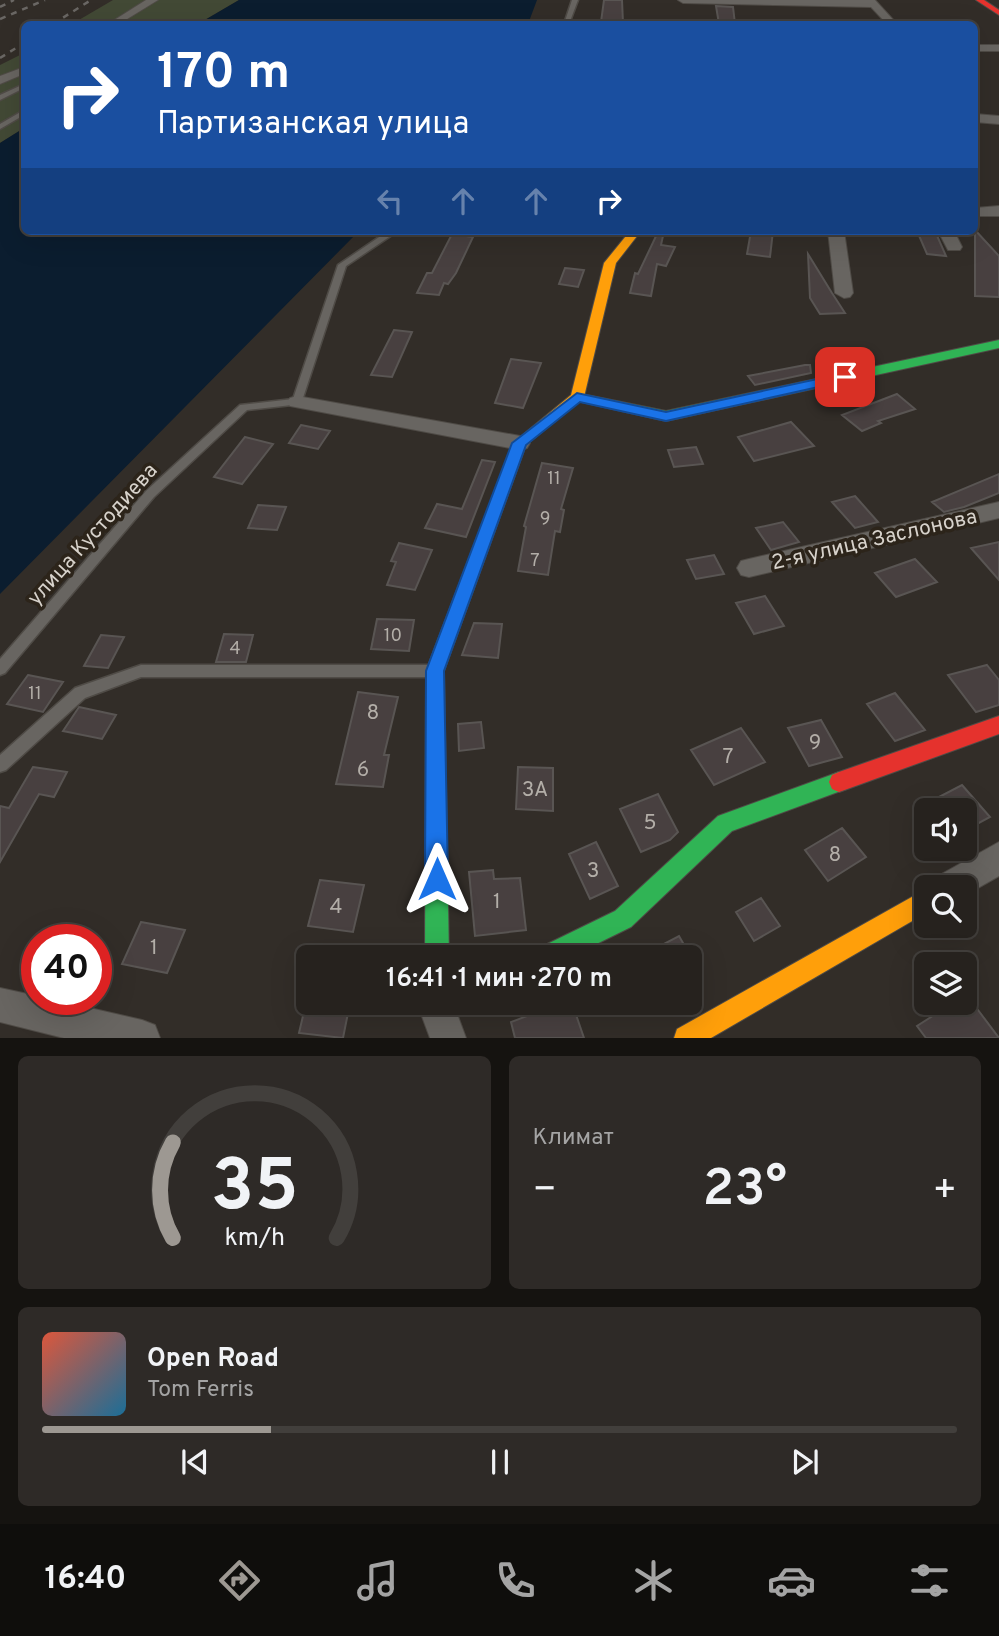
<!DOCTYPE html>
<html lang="ru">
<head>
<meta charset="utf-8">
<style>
	body { margin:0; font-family:Overpass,sans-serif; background:#2e2a27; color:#f1f3f6; height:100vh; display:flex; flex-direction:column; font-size:26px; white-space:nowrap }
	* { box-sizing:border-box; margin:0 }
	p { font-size:23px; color:#a4a4a4 }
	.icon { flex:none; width:38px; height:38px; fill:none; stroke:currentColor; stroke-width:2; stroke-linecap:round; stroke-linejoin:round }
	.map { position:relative; height:1038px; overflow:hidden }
	.panel { display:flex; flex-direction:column; gap:18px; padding:18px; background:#151310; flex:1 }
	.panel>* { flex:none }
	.banner { position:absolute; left:21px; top:21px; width:957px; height:214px; border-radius:10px; box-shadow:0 7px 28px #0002,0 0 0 2px #423f3c; background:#1a4fa0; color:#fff; overflow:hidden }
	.tools { position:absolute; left:914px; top:798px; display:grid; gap:14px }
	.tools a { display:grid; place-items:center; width:63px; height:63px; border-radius:10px; background:#26221e; box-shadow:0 7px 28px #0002,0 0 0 2px #423f3c; font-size:35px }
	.speed { position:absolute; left:21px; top:924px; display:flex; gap:14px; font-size:35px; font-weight:700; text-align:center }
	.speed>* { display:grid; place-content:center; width:91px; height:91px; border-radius:50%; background:#26221e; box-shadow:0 7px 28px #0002,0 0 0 2px #423f3c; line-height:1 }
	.speed .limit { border:10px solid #d22; background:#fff; color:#111 }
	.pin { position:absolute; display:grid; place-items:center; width:60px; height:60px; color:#fff; margin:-30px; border-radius:14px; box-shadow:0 4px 10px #0006 }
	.me { position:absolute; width:77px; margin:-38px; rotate:0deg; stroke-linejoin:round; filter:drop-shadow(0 0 5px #0008) }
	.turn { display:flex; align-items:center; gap:24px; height:147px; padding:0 21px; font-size:32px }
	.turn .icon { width:91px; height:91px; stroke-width:2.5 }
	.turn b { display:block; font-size:49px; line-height:60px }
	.lanes { display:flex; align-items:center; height:66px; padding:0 21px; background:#0003; justify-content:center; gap:35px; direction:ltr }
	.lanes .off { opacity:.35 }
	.big { font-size:52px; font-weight:600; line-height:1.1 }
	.panel .tile { flex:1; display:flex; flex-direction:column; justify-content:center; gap:10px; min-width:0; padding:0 24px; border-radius:10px; background:#2e2a27 }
	.panel .dial { align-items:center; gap:0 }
	.dial svg { height:182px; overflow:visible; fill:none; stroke:#423f3c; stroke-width:7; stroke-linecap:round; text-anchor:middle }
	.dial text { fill:#f1f3f6; stroke:none }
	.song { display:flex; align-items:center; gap:21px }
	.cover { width:84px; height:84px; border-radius:10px; background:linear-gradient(135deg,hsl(10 70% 55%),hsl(200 70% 35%)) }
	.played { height:7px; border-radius:4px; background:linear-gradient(90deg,#9d9892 25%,#423f3c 25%) }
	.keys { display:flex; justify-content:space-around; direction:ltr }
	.heat { display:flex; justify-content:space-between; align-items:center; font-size:38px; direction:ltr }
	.panel .tiles { flex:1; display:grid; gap:18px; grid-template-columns:1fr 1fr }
	.tile:last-child { grid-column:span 2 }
	.trip { position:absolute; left:296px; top:945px; width:406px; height:70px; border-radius:10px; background:#26221e; box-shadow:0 7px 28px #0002,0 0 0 2px #423f3c; font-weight:600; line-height:70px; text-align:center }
	.menu { display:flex; height:112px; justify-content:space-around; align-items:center; background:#0f0e0c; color:#a4a4a4 }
	.menu .icon { width:49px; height:49px }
	.menu .current { color:#9d9892 }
	.menu b { font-size:32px; color:#f1f3f6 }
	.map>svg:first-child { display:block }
</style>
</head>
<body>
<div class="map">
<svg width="999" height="1038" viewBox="0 0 999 1038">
	<rect width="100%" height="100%" fill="#322d28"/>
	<path fill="#424935" d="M113 0H239L198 24H72Z
		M24 53V128L0 143V65Z"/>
	<path fill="#0b1d2f" d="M239 0H537L528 24H198Z
		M24 128V231H359L0 594V143Z"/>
	<path fill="#484040" stroke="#595553" stroke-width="2" d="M604 0H622L623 23 601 22Z
		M716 6 733 7 735 24H719Z
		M975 230 999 256V297L975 296Z
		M751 231H773L770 257 747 254Z
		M917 231H935L946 256 927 254Z
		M452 234 473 237 456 273 448 284 444 283 439 295 417 293 427 273H432Z
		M657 234 663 236 661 245 675 247 666 266 657 264 651 296 630 293 635 273 638 274Z
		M808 254 832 293 845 313 820 314 810 298Z
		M565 268 584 270 578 287 559 284Z
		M394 330 412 332 392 377 371 375Z
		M511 359 541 363 523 408 495 403Z
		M805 365H810L811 373 755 385 748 376Z
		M897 394 915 409 878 421 881 423 862 431 842 415Z
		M791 422 814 446 754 461 738 437Z
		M301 425 330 431 318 449 289 443Z
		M245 437 273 444 242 484 214 477Z
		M696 447 703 464 674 467 668 450Z
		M482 460 495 462 466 537 425 528 437 504 462 509Z
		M542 463 573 468 561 509 564 510 560 532 555 531 548 575 518 571 526 527 524 526Z
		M999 474V493L964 507 944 512 932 502Z
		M855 496 878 522 855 528 832 502Z
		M258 505 286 507 277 530 248 528Z
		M783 522 799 542 771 550 756 528Z
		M999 542V580L971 548Z
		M399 543 432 550 415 590 387 585 396 562 391 561Z
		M714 555 724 574 696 579 687 560Z
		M915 559 937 582 896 597 875 573Z
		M765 596 784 626 754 634 736 603Z
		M377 619 414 620 409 651 371 649Z
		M474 623 502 624 498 658 462 655Z
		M224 634 253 635 246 662H216Z
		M101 635 124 637 108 668 84 666Z
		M987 665 999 680V705L976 712 948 675Z
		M28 675 63 682 43 712 7 704Z
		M358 692 398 697 384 755H389L383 787 336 784Z
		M895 693 925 730 895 741 867 704Z
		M79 707 116 715 102 739 63 731Z
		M821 720 842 757 809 766 788 728Z
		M481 722 484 748 459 751 458 724Z
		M741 728 765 762 714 785 691 750Z
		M33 767 67 772 54 797 39 794 0 862V806L9 808Z
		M518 767 553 768V811L516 809Z
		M962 785 990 817 964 831V810H914Z
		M658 794 678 832 670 840 641 852 620 809Z
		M842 828 866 857 828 881 805 850Z
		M596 842 618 886 590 899 569 854Z
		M493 870 494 879 520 878 526 930 475 936 469 872Z
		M320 880 364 885 353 932 308 926Z
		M761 898 780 926 754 941 736 912Z
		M141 922 185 930 167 973 122 964Z
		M679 936 691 957H639Z
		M966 994 999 1038H926L917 1026 953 1003H964Z
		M306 1003H350L343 1038 299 1033Z
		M562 1003H572L584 1038H515L511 1022Z"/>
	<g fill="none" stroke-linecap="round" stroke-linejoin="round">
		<defs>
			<path id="lane" d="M572 0H578L569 24H564Z
				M24 84V88L0 100V95Z
				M24 110V115L0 129V124Z
				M388 231H398L346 266 301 404 247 410 154 497 5 673 0 675V659L146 491 240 405 293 399 338 265Z
				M141 665H431L436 667 438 671 436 675 431 677H141L85 698 6 770 0 772V755L75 688Z"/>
			<path id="street" d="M146 0H158L119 24H108Z
				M678 0H875L897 24H887L871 7 683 3Z
				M975 45H999V51H975Z
				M24 67V74L0 84V76Z
				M975 114 999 116V124L975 122Z
				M999 206V216H975V208Z
				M828 231H844L853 293 850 297 844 298 835 293Z
				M938 231H954L962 247 960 250H948Z
				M297 396 520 436 527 438 530 443 527 448 520 450 290 406 287 402 290 398Z
				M999 502V518L749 577 741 575 737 568 741 561 749 559Z
				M999 842V876L964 896V887H933L938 876Z
				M0 988 37 996V999H51L142 1020 155 1025 160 1038H64L0 1022Z
				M421 1003H455L456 1011 466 1038H430L420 1011Z"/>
			<path id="fast" d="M999 340V348L666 421 577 401 570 397 577 393 666 411Z
				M435 663 442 665 444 671 449 957H425L426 671 428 665Z
				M839 772 846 775 849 782 846 789 732 831 631 927 570 957H533L537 949 615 911 718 816Z"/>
			<path id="slow" d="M630 231H641L616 263 584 397 526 445 444 671 442 677 435 679 428 677 426 671 513 443 571 395 604 263Z
				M926 889V913L711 1038H674L677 1029Z"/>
			<path id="jam" d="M976 0H984L999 10V15Z
				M999 716V734L839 792 832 789 829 782 832 775 839 772Z"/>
		</defs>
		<use href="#lane" stroke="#4f4b46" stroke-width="3"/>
		<use href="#street" stroke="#4f4b46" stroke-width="2"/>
		<use href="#fast" stroke="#4f4b46" stroke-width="2"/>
		<use href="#slow" stroke="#4f4b46" stroke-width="2"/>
		<use href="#jam" stroke="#4f4b46" stroke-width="2"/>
		<use href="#lane" fill="#686561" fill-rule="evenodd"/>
		<use href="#street" fill="#686561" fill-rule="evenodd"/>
		<use href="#fast" fill="#30b455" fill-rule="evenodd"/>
		<use href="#slow" fill="#ff9f0a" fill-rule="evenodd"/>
		<use href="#jam" fill="#e5322d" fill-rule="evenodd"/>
		<path stroke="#6a6764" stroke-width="2.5" stroke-dasharray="6 6" stroke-linecap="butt" d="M0 7 14 0
			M0 19 45 0
			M53 24 91 0
			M0 58 24 43"/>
	</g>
	<path fill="#1a73e8" stroke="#114b97" stroke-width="2" d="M845 373 852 377 850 380 666 421 580 402 526 445 444 671 448 879 445 887 437 890 429 887 425 879 426 671 512 443 577 393 666 412Z"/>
	<g text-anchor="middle" stroke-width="7" stroke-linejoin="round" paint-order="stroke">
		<g font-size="18" fill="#b3aea8">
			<text x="554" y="484">11</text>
			<text x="545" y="524">9</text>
			<text x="535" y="566">7</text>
			<text x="393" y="641">10</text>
			<text x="235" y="654">4</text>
			<text x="35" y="699">11</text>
		</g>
		<g font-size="21" fill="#d7d2cb" stroke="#2c241a">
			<text transform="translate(92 534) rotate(-48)" y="7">улица Кустодиева</text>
			<text transform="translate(874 539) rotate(-13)" y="7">2-я улица Заслонова</text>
		</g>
		<g font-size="21" fill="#b3aea8">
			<text x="373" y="719">8</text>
			<text x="815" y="749">9</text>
			<text x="728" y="763">7</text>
			<text x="363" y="776">6</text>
			<text x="535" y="796">3А</text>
			<text x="650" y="829">5</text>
			<text x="835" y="861">8</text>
			<text x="593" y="877">3</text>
			<text x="497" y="908">1</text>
			<text x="336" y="913">4</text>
			<text x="154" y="954">1</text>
		</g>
	</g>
</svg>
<div class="tools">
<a><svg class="icon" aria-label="sound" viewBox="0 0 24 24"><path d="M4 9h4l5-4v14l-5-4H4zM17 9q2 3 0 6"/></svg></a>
<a><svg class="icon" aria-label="search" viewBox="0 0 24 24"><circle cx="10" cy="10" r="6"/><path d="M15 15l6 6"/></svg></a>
<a><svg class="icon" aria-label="layers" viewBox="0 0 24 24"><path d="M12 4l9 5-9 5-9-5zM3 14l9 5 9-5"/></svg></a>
</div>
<div class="speed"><div class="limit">40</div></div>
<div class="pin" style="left:845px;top:377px;background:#d93025"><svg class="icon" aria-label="arrive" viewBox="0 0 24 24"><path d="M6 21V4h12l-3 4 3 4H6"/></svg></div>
<svg class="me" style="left:437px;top:879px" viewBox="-20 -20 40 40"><path d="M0-17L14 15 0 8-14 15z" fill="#1a73e8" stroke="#fff" stroke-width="4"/></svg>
<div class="trip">16:41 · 1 мин · 270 m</div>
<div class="banner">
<div class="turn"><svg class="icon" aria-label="right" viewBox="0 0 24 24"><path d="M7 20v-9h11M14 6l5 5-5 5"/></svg><div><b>170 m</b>Партизанская улица</div></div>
<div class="lanes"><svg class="icon off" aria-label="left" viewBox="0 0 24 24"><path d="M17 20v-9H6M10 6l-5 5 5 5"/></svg><svg class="icon off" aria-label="ahead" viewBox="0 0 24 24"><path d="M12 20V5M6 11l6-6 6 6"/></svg><svg class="icon off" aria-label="ahead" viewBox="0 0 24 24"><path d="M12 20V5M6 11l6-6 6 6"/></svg><svg class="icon" aria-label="right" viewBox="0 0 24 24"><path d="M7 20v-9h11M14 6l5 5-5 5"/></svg></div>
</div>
</div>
<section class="panel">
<div class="tiles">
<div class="tile dial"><svg viewBox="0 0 100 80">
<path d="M14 69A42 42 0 1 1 86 69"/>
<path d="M14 69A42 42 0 0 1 14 27" stroke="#9d9892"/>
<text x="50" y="56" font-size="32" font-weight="700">35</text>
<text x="50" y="72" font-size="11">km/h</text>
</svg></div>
<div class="tile"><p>Климат</p>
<div class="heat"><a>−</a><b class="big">23°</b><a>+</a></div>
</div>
<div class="tile">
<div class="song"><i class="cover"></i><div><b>Open Road</b><p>Tom Ferris</p></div></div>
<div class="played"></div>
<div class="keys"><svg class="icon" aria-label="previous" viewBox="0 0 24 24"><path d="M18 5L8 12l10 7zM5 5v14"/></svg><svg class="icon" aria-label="pause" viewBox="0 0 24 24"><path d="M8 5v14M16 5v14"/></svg><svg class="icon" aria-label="next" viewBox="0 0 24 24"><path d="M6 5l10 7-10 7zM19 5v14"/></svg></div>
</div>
</div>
</section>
<nav class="menu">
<b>16:40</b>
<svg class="icon current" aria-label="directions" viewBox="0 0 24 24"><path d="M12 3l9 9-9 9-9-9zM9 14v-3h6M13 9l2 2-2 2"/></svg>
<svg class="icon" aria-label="music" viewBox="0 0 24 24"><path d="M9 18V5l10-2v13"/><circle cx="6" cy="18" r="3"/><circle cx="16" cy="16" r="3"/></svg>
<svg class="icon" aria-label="phone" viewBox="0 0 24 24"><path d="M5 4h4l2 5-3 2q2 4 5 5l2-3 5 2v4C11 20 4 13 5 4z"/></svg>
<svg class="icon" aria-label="climate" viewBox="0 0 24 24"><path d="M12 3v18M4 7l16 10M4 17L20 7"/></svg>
<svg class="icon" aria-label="car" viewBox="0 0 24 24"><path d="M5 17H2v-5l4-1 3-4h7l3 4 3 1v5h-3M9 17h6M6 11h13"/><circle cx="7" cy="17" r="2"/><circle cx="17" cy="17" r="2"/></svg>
<svg class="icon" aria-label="filters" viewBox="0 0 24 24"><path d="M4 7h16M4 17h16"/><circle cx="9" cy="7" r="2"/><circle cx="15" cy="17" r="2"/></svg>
</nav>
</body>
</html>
